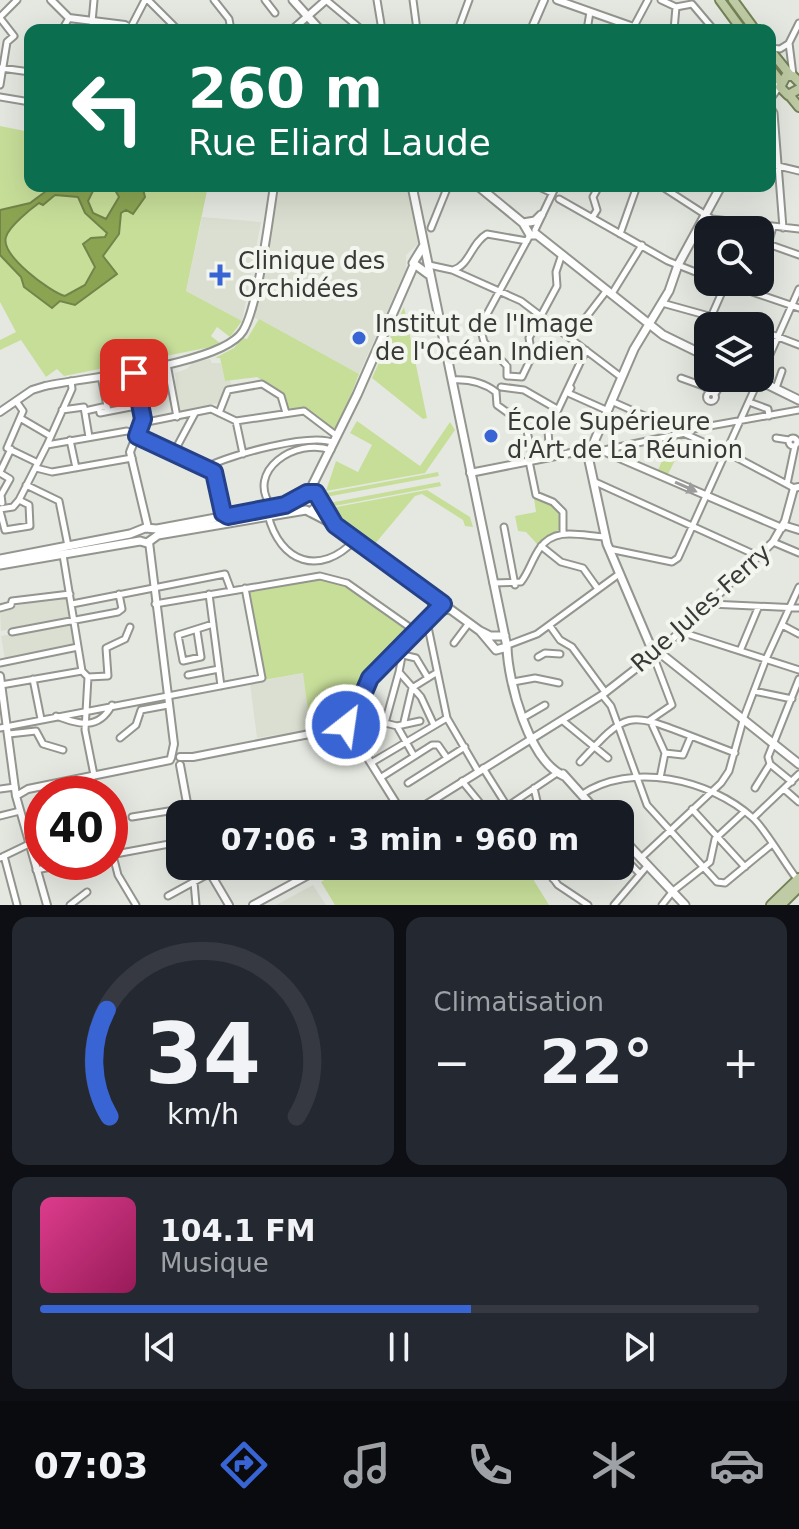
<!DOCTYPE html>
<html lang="fr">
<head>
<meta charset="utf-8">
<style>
	body { margin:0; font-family:"DejaVu Sans",sans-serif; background:#242831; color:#f1f3f6; height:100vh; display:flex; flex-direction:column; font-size:30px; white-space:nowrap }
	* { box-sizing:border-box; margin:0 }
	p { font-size:26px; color:#9ea1a6 }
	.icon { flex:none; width:44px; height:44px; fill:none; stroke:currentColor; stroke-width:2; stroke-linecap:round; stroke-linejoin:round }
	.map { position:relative; height:905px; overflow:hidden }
	.drawer { display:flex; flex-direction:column; gap:12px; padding:12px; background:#0d0f14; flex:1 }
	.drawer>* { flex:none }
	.banner { position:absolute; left:24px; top:24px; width:752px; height:168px; border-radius:16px; box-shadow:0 8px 32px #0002; background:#0b6e4f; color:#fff; overflow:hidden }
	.controls { position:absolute; left:694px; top:216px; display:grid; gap:16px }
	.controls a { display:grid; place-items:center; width:80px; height:80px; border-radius:16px; background:#171b24; box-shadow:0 8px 32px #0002; font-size:40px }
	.speed { position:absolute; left:24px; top:776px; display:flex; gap:16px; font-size:40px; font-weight:700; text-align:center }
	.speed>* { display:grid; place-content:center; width:104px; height:104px; border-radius:50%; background:#171b24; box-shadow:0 8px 32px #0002; line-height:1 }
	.speed .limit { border:12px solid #d22; background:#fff; color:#111 }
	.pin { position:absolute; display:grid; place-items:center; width:68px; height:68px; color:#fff; margin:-34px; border-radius:16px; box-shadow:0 4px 12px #0006 }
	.me { position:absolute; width:88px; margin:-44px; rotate:30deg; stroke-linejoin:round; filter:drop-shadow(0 0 6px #0008) }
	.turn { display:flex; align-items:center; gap:28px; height:168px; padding:0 32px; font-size:36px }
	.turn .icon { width:104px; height:104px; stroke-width:2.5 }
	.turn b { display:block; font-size:56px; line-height:68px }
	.big { font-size:60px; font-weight:600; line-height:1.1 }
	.drawer .widget { flex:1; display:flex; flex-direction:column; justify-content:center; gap:12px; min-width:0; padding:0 28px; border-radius:16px; background:#242831 }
	.drawer .dial { align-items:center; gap:0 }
	.dial svg { height:208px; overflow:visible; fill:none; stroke:#363941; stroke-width:7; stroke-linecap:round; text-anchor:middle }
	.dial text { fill:#f1f3f6; stroke:none }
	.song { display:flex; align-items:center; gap:24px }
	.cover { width:96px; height:96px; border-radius:12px; background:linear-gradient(135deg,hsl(330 70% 55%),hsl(330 70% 35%)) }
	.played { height:8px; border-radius:4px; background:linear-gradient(90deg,#3964d4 60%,#363941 60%) }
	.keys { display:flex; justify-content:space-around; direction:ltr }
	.heat { display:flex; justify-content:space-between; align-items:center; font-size:44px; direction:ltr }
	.drawer .tiles { flex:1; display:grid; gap:12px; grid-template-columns:1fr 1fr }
	.widget:last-child { grid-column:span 2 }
	.trip { position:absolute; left:166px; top:800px; width:468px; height:80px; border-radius:16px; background:#171b24; box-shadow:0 8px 32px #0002; font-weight:600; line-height:80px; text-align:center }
	.menu { display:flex; height:128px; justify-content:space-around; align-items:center; background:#090b0e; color:#9ea1a6 }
	.menu .icon { width:56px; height:56px }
	.menu .selected { color:#3964d4 }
	.menu b { font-size:36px; color:#f1f3f6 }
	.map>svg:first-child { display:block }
</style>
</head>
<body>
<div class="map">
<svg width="799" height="905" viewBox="0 0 799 905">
	<rect width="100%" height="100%" fill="#e5e8e1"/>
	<path fill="#dadfd1" d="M276 186H407L418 244 406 255V269L359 374 251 316Z
		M202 217 261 222 242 321 186 291Z
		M210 359 212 363H221L225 381 230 380 232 388 220 406 219 403 192 408V412L179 414 172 381 176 380 175 373 187 369 193 362Z
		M68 595 72 618 1 631 0 609Z
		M72 623 77 647 5 660 1 636Z
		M304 673 310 729 257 738 250 683Z
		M313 885 326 905H276Z"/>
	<path fill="#c7de99" d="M0 126 30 132V186H208L186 291 242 321 230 337 217 327 211 336 221 344 216 346 64 376 57 369 46 377 21 340 0 350V340L16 332 0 302Z
		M404 307 427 418 423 419 372 378Z
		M259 319 359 374 337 431 305 409 289 411 283 395 257 377 225 381 220 358H215L234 348 243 338 247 339Z
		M357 421 420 466 450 422 455 430 425 473 326 491 336 461 358 472 372 445 350 433Z
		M682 439 683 445 668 474 658 470 670 442Z
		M438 472 439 476 326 497V493Z
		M440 482 441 486 329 507V503Z
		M427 490 470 517 473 527 465 526 463 520 422 494 415 496 374 545 341 521 331 508Z
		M534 498 554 506 562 520 560 529 538 545 526 532 518 531 515 516 536 512Z
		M311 578C349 581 373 604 403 626L406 633 370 674 348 721 339 728 311 733 303 673 264 680 249 591Z
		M346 866H464L471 875 484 866H525L549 905H335L321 882Z"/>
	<path fill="#8aa452" stroke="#72844a" stroke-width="2" fill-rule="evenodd" d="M53 186H129L134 191 143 189 145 197 133 214 126 210 121 213 119 234 103 256 117 274 75 305 60 301 52 308 24 287 21 277 0 255V210L30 203ZM104 186 115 190 119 197 106 219 93 213 88 201 93 191ZM55 195 78 197 85 213 107 233 105 237 91 238 83 244 95 267 85 285 65 296C50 292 0 255 6 237 9 226 32 208 39 203L43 205Z"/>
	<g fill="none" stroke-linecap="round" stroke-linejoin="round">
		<defs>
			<path id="minor" d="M148 0 178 30
				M214 0 229 19 231 30
				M265 0 275 13
				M326 0 362 30
				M377 0 382 30
				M413 0 417 30
				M661 0 676 7 692 4 714 30
				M0 17 17 0
				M0 18 14 36 7 42 0 85
				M92 22 94 0
				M131 27 145 0
				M62 30 69 18
				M458 30 469 0
				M587 30 590 12
				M632 30 648 0
				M674 30 676 7
				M770 48 780 49 788 44
				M1 68 30 72
				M793 75 789 43 799 23
				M0 97 30 102
				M770 106 774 113 783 228
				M30 110V114
				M770 164 799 171
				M537 186 552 193
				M661 186 712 219 799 229
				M559 199 668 261 708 277
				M592 218 597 210 593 197 599 186
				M773 227 768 244 799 255
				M431 228 448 186
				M535 230 556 186
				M620 234 637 186
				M429 265 452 270 521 301 621 377
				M453 270C470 265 471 243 487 234L527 241
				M723 282 799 308
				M613 292 642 245
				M662 303 745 326
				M760 330 799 345
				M571 337 607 290
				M696 351 726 283
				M167 364 177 417
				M101 376 108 411
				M507 376V366L484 342 480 327 530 235
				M507 376 522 377 532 356 529 338 557 286 556 272 562 254
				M760 377 799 289
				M681 378 706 387 709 392
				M452 380C469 379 483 382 496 392
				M501 387 524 390 557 409
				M571 388 568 393 606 410
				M776 388 782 371
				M496 392 497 405 526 426 533 460
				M706.5 397a4.5 4.5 0 1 1 9 0a4.5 4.5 0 1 1-9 0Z
				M715 394 725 378
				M16 401 23 411 7 448 38 463
				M611 401 728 453 794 488
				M749 402 768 409 769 416
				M99 408 100 413 141 405
				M62 410 84 407 89 437
				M85 411 107 406
				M219 413 228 390 262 384 281 396 286 413
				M20 418 49 435
				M236 421 243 454
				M142 423 211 409 236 421 304 411 337 436
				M682 431 799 410
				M789 442a4 4 0 1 1 8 0a4 4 0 1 1-8 0Z
				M776 438 789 440
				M70 440 76 468
				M47 445 72 389 71 381
				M604 450 685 433
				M173 454 195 413
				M550 457 548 431 586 350
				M529 461 536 495 553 502 563 512V532
				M207 467C229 455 313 432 334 443
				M36 468 52 472 132 458
				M0 472 11 449
				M0 473 10 479 1 495 2 503
				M593 481 758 556
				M787 484 795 446
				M26 485 59 501 68 546
				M272 507C244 471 296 437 331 450
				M0 509 13 507 19 500 47 445 127 431 214 472 221 511 218 517
				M0 511 5 530 30 526 29 505 19 500
				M268 515C280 563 320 577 355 540
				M504 527 515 585
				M773 542 799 553
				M541 546 561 562 583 568 598 589
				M609 549 672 562 678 558 759 379
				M63 555 82 671 88 677 85 730 94 775
				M493 583 521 582C529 572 532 559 540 548 555 526 582 536 605 537
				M209 594 221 686
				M72 604 225 574 231 590
				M155 604 320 576 347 583 415 631
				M710 604 799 608
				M0 608 11 605 12 601 70 594
				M423 623 428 627 447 718 478 771
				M782 625 799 634
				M550 626 560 640 572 647 605 692
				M197 631 201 657 183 661 178 635 213 624
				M12 632 118 612 122 609 119 594
				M681 632 799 670
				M454 643 469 623
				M508 645 537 634 619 574
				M400 647 403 651 399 672 421 697 434 725
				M740 651 758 608
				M403 655 416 658 428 678
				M653 655 672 705 650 720 665 753
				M538 657 545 653 560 654
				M0 663 78 647
				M399 672 385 723 397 726 420 721
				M188 675 219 669
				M88 677 108 676 106 648 125 639 130 627
				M33 679 41 719
				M513 682 535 678 559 683
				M1 685 82 671
				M754 691 792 699
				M602 695 611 706 647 805 717 882 725 883 771 845
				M56 716C79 724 98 731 112 705
				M526 716 545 705
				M563 721 608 758
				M404 722 412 688 436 673
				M397 726 414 756
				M0 728 262 678 245 588
				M9 734 36 731 43 744 63 750
				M120 738 136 725 141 710 168 705
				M580 762C627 711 627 711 691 736
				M371 763 447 718
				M483 768 512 814
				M91 776 96 794
				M380 778 432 745H438L447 758
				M660 778 665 753 683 755 691 736 735 753
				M462 781 489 814
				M792 782 770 764 768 757 799 679
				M408 783 465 747
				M44 786 50 794
				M534 788 540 814
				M755 788 770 764
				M0 789 15 787
				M784 789 799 802
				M581 795C631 761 710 779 753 818 766 830 785 864 797 879
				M692 809 745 867
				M496 814 557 773
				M0 816 20 811
				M132 817 187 808
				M753 818 799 774
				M110 844 118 875 136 905
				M620 853 639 873
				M110 855 180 842
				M4 856 17 905
				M0 858 29 844
				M641 858 721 783 729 771 744 717 766 659 799 587
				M544 866 558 885 588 905
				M574 866H597
				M36 870 76 862
				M553 879 569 866
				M194 882 196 905
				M168 896 210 873
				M70 905 87 892
				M614 905 648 865
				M662 905 673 891 710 862 715 839 743 813"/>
			<path id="tertiary" d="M51 0 69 18 125 25 134 30
				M557 0 642 30
				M292 30 326 0
				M531 30 544 0
				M133 370 143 419 130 452 148 528
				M0 412 32 390 45 386C87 377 222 365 243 331 258 307 269 218 274 186
				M470 473 596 448 782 528
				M783 525 799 530
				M149 542 174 744 171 758
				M0 676 16 796 47 905
				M348 733 354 736 399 808
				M180 757H193L345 727 353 718 370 678 443 604
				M180 765 189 814
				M16 796 28 789 170 760
				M396 814 403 807 410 814
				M411 814 602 695 665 646 773 542 785 521 794 488 799 487
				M206 866 229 905
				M253 905 325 866"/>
			<path id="secondary" d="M293 0 320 30
				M770 98 780 84
				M412 186 507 647 496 650 480 631
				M478 186 523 223 530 235H536
				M721 186 678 265 669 291 634 349 588 456 607 544 650 645 799 764
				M523 223 535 221 541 215
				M536 234 663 335 708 357
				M424 245 413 263 428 274
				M754 378 799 400
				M309 492 357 395 414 265
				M140 541 147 543 158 535 306 510 335 525 480 631 490 636H505
				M0 559 130 534 145 528 157 529 285 505 313 492 320 504 310 512
				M0 565 140 541
				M432 597 433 612 449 609
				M507 647C508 682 529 761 564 776
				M563 774 599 814
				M620 836 685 905"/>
			<path id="primary" d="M720 0 742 30
				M733 0 755 30
				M770 50 790 75
				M770 68 780 81
				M799 82 793 76H786L780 87 788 95 799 89
				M790 96 799 107
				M771 905 799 878
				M781 905 799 887"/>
		</defs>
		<use href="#minor" stroke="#93958f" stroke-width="9"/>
		<use href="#tertiary" stroke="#93958f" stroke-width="10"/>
		<use href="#secondary" stroke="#93958f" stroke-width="11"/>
		<use href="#primary" stroke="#748257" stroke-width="12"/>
		<use href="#minor" stroke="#fff" stroke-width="5"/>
		<use href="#tertiary" stroke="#fff" stroke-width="6"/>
		<use href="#secondary" stroke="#fff" stroke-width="7"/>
		<use href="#primary" stroke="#becba4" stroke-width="8"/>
	</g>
	<defs><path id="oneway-solid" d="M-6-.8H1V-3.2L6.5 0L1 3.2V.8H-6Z" transform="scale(2)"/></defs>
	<use fill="#9c9c9c" href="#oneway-solid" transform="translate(686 487) rotate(24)"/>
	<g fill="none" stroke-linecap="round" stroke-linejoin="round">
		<defs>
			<path id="route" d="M134 373 143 419 137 436 214 472 223 513 228 516 285 505 307 493H316L335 525 443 604 370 678 353 718V726L346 725"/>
		</defs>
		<use href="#route" stroke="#25418a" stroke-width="20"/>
		<use href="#route" stroke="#3964d4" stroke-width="14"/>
	</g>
	<g fill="#3964d4" stroke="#f3f5ef" stroke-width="3">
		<path d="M216 263h8v8h8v8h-8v8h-8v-8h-8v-8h8z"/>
		<circle cx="359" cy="338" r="8"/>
		<circle cx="491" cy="436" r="8"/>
	</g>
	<g text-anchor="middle" stroke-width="8" stroke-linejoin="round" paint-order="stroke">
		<g font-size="24" fill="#393a38" stroke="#f3f5ef" text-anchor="start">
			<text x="238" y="269">Clinique des<tspan x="238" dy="28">Orchidées</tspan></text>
			<text x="375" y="332">Institut de l'Image<tspan x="375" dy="28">de l'Océan Indien</tspan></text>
			<text x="507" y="430">École Supérieure<tspan x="507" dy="28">d'Art de La Réunion</tspan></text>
		</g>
		<g font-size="24" fill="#393a38" stroke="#f3f5ef">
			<text transform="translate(701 608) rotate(-42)" y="8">Rue Jules Ferry</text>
		</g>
	</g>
</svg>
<div class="controls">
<a><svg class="icon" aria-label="search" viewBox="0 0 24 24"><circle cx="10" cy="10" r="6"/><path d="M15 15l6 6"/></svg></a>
<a><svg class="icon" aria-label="layers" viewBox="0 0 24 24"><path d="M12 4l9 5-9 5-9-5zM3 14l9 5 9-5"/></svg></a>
</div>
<div class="speed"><div class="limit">40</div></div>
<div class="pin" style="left:134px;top:373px;background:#d93025"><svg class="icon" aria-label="arrive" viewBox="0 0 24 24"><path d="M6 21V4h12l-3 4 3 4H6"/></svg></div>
<svg class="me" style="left:346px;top:725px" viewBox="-20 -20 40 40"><circle r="17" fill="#3964d4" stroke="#fff" stroke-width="3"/><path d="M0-11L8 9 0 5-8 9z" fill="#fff"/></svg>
<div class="trip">07:06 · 3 min · 960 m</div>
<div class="banner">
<div class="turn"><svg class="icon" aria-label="left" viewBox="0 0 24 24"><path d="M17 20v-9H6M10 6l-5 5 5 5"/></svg><div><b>260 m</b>Rue Eliard Laude</div></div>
</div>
</div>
<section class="drawer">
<div class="tiles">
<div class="widget dial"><svg viewBox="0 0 100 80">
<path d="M14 69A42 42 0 1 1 86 69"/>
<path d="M14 69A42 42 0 0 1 13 28" stroke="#3964d4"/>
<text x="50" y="56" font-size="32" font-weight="700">34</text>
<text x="50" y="72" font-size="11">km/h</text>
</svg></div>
<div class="widget"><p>Climatisation</p>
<div class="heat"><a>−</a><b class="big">22°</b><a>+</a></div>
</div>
<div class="widget">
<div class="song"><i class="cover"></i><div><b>104.1 FM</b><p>Musique</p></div></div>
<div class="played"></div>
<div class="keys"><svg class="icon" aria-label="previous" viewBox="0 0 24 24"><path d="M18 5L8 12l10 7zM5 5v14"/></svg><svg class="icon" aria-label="pause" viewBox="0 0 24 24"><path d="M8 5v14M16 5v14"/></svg><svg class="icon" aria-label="next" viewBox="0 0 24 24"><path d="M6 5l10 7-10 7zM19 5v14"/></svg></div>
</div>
</div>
</section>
<nav class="menu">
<b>07:03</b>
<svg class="icon selected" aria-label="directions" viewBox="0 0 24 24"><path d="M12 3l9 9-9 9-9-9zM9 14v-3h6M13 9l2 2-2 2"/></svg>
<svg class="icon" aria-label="music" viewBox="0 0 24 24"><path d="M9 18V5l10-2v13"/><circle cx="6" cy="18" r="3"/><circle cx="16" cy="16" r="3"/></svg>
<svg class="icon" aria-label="phone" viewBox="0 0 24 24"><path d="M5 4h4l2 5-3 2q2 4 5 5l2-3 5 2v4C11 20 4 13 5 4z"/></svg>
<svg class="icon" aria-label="climate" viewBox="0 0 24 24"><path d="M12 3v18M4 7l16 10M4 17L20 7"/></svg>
<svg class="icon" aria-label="car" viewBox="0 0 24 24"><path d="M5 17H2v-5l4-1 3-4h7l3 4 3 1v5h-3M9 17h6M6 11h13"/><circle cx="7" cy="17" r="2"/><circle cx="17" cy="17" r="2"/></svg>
</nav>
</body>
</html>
